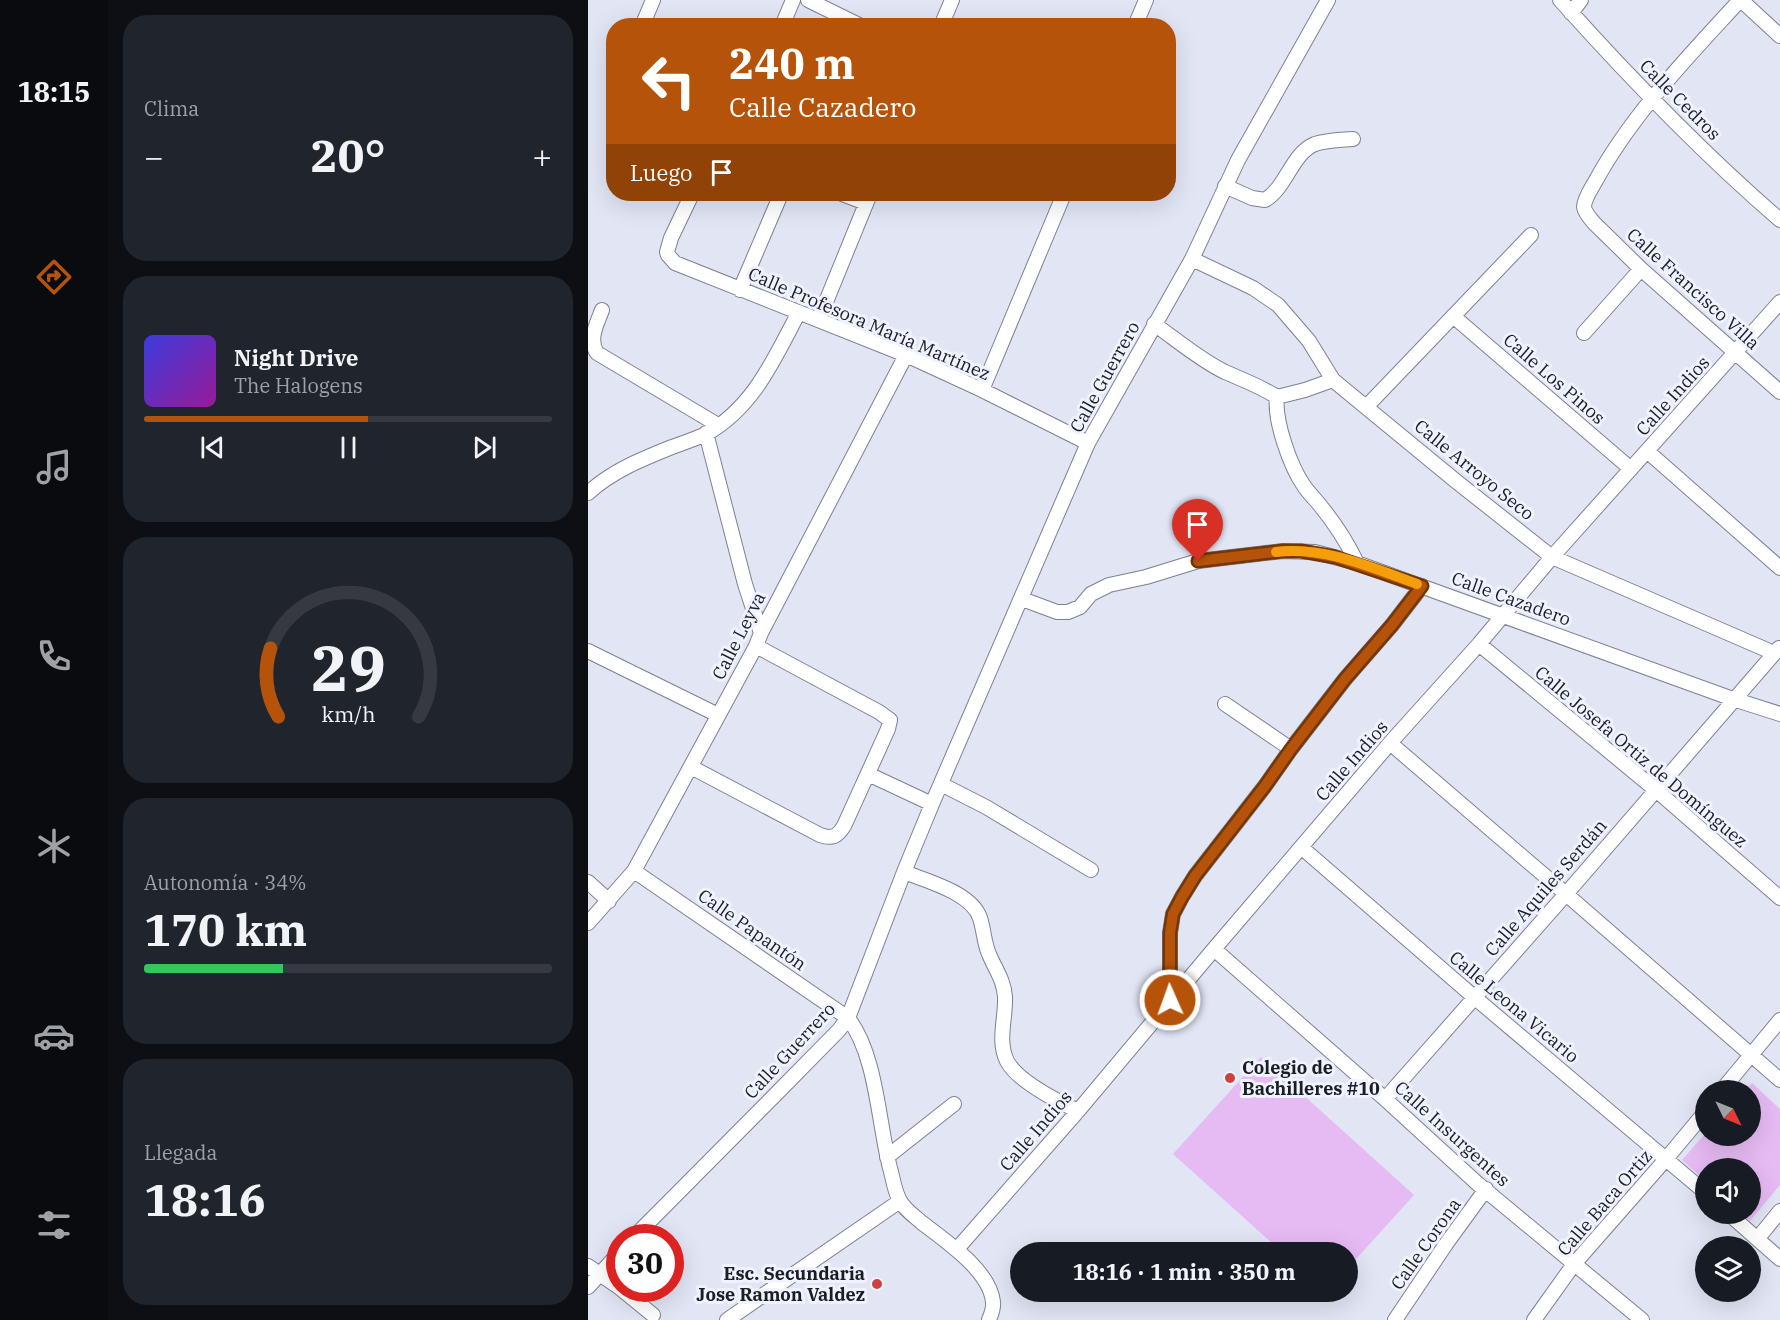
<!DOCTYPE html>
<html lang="es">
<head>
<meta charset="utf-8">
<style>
	body { margin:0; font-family:"IBM Plex Serif",serif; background:#20242c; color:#f1f3f6; height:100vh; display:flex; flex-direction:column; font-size:22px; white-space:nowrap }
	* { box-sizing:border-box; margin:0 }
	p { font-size:20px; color:#9ea1a6 }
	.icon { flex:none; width:33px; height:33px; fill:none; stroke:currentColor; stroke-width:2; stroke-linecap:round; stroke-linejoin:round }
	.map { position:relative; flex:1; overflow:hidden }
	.sheet { display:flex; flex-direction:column; gap:15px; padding:15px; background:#0d0f14; width:480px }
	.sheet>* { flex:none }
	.hud { position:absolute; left:18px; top:18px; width:570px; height:183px; border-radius:24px; box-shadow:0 6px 24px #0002; background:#b45309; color:#fff; overflow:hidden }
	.needle { width:39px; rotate:133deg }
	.buttons { position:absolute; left:1107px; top:1080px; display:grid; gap:12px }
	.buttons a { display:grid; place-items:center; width:66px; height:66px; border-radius:50%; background:#171b24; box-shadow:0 6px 24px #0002; font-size:30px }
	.speed { position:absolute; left:18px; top:1224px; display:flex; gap:12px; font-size:30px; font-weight:700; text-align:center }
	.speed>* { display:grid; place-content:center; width:78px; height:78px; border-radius:50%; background:#171b24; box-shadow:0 6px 24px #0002; line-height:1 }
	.speed .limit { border:9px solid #d22; background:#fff; color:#111 }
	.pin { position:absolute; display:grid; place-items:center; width:51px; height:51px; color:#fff; margin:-62px -26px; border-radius:50% 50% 50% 0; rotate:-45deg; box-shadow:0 0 6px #0007 }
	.pin .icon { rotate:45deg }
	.me { position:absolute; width:66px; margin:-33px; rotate:358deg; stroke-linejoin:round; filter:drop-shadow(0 0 4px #0008) }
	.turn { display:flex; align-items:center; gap:21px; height:126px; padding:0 24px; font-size:27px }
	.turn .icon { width:78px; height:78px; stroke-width:2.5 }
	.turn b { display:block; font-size:42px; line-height:51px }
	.then { display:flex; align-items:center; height:57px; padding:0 24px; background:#0003; gap:12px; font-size:22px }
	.big { font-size:45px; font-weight:700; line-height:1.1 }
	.sheet .widget { flex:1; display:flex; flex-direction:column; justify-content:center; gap:9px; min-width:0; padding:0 21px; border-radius:24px; background:#20242c }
	.sheet .dial { align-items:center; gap:0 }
	.dial svg { height:156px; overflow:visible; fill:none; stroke:#363941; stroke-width:7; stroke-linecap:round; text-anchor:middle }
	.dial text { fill:#f1f3f6; stroke:none }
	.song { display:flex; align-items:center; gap:18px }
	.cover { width:72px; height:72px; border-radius:9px; background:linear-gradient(135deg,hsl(240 70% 55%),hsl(300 70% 35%)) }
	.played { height:6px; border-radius:3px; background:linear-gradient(90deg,#b45309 55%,#363941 55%) }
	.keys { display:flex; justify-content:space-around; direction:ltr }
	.heat { display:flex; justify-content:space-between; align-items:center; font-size:33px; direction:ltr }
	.charge { height:9px; border-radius:4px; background:linear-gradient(90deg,#34c759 34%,#363941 0) }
	.trip { position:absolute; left:422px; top:1242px; width:348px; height:60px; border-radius:30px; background:#171b24; box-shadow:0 6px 24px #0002; font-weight:700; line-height:60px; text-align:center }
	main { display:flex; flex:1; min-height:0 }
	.tabs { display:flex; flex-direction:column; width:108px; justify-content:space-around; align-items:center; background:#090b0e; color:#9ea1a6 }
	.tabs .icon { width:42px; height:42px }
	.tabs .active { color:#b45309 }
	.tabs b { font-size:27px; color:#f1f3f6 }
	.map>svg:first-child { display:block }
</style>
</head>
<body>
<main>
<nav class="tabs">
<b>18:15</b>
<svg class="icon active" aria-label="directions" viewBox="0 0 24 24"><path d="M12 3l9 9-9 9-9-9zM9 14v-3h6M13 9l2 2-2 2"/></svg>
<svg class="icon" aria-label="music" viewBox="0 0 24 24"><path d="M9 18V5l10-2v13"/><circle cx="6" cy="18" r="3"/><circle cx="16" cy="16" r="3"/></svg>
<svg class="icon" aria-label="phone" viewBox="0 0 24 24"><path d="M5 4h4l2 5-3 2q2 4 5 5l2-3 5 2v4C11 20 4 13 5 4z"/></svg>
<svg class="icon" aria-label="climate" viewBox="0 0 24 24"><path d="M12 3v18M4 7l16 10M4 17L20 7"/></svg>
<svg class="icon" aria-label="car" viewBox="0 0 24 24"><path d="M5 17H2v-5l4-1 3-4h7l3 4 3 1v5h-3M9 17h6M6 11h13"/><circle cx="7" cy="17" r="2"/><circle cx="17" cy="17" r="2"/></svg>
<svg class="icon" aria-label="filters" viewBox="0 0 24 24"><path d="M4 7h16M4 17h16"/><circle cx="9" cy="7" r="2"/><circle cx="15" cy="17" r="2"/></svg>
</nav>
<section class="sheet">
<div class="widget"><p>Clima</p>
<div class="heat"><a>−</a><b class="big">20°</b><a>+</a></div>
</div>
<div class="widget">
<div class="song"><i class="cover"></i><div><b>Night Drive</b><p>The Halogens</p></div></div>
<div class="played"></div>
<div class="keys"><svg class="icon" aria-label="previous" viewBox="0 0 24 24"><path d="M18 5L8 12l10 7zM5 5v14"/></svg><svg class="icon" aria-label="pause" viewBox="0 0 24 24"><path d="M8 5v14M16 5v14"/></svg><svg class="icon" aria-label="next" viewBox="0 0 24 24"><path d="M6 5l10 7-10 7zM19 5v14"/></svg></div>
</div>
<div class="widget dial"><svg viewBox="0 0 100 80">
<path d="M14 69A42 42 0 1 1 86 69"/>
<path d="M14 69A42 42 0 0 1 10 34" stroke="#b45309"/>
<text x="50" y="56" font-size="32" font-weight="700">29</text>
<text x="50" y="72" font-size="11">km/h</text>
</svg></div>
<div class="widget"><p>Autonomía · 34%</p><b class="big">170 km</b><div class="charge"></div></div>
<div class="widget"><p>Llegada</p><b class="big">18:16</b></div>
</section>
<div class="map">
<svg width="1192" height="1320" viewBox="0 0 1192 1320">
	<rect width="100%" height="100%" fill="#e1e5f4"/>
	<path fill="#e6baf3" d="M673 1057 826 1195 759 1269V1252H694L585 1154Z
		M1164 1083 1192 1109V1185L1162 1221 1154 1214H1162V1168H1118L1117 1181 1094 1160 1117 1134 1118 1136H1162V1090H1157Z"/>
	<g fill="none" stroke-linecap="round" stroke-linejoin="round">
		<defs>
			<path id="minor" d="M220 0 273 26
				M972 0C1041 77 1113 152 1192 220
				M1152 0C1100 57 1044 114 1007 182 1003 189 996 199 996 207 997 213 1002 218 1006 223L1053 269 1192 392
				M1153 0 1192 36
				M983 13 993 0
				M54 26 65 0
				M194 26 205 0
				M353 26 364 0
				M547 26 558 0
				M637 186 664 198 677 200C698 188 704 153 727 144 739 140 753 140 765 139
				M104 194 83 238 79 252 80 255 87 263 318 355 394 390 500 443
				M254 194 278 203
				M604 259 665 288 690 305 721 341 745 380 869 482 964 557 1186 653
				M152 290 193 194
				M14 310C9 324 0 339 9 353L130 425
				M865 316 1043 469
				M231 319 282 194
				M566 324C589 340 612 360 637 372 655 380 672 386 689 397 686 420 702 466 716 486 720 492 726 498 731 504 745 521 759 542 769 563
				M996 333 1053 269
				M394 390 476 194
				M689 397 717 390 745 380
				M779 406 943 235
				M118 433 157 584 173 633
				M1059 451 1192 568
				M0 493C24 471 54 459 84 447 95 443 107 439 118 434 166 407 186 359 211 312
				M434 599 469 612H480L492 607 503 594 521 585 558 577 610 561 695 551 727 552 769 563 1145 699 1192 714
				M891 644 1068 790 1192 898
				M0 651 130 715
				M637 704 703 749
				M802 743 978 894 1192 1080
				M103 767 232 835C244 839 249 837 256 826L300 729 302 720 291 712 168 646
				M280 774 344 804
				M353 784 398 807 503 870
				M713 847 886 997 1118 1193
				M46 871 260 1018C289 1056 290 1122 302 1168 305 1178 306 1189 311 1199 315 1208 325 1215 333 1222 356 1240 402 1270 405 1302 406 1308 403 1315 401 1320
				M316 872C339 881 384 893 392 918 396 930 396 943 401 954 407 969 416 980 417 997 418 1018 409 1041 419 1061 429 1081 469 1101 490 1111
				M0 882 21 901
				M0 923 46 871 168 646 173 633 318 355
				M626 949 797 1099 890 1184 1054 1320
				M582 1000V933L585 914 594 897 607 876 677 786 703 749 757 679 804 625 834 586
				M1134 1090 1192 1020
				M797 1099 978 894 1191 648
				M299 1157 366 1104
				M1141 1214 1192 1259
				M45 1238 191 1091 251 1030 260 1018 316 872 344 804 500 443 604 259 650 160 740 0
				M1170 1238 1192 1211
				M369 1249 490 1111 626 949 802 743 891 644 964 557 1192 302
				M0 1266 32 1288
				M0 1287 32 1252
				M32 1288 65 1315
				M139 1320 312 1201
				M807 1320 858 1244 898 1189
				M946 1320 986 1264 1078 1159 1118 1111"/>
		</defs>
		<use href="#minor" stroke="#7e818f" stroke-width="16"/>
		<use href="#minor" stroke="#fff" stroke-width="14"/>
	</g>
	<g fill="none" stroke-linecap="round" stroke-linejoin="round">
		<defs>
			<path id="route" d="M582 1000V933L585 914 594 897 607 876 677 786 703 749 757 679 804 625 834 586 747 557 713 551H695L610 561"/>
		</defs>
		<use href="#route" stroke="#753606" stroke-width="15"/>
		<use href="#route" stroke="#b45309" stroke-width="10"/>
		<path stroke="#f59e0b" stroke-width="10" d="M688 552C737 546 785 568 829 584"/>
	</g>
	<g fill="#cf413f" stroke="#eff2ff" stroke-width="2">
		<circle cx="642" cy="1078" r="6"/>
		<circle cx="289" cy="1284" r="6"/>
	</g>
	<g text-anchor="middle" stroke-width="6" stroke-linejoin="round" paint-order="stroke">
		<g font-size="18" fill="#1c1d22" stroke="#eff2ff">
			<text transform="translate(1092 100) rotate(45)" y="6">Calle Cedros</text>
			<text transform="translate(1105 289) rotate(42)" y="6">Calle Francisco Villa</text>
			<text transform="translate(281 324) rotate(23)" y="6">Calle Profesora María Martínez</text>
			<text transform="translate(517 377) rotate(-61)" y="6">Calle Guerrero</text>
			<text transform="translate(966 379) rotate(41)" y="6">Calle Los Pinos</text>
			<text transform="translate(1085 396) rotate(-48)" y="6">Calle Indios</text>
			<text transform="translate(886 470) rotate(39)" y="6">Calle Arroyo Seco</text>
			<text transform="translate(923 599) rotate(20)" y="6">Calle Cazadero</text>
			<text transform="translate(151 636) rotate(-63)" y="6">Calle Leyva</text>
			<text transform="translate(1053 757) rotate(40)" y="6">Calle Josefa Ortiz de Domínguez</text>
			<text transform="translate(764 761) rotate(-49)" y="6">Calle Indios</text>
			<text transform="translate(958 888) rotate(-49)" y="6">Calle Aquiles Serdán</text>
			<text transform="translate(164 930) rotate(35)" y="6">Calle Papantón</text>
			<text transform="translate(926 1007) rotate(40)" y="6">Calle Leona Vicario</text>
			<text transform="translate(202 1051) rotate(-47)" y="6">Calle Guerrero</text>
			<text transform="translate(448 1131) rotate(-49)" y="6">Calle Indios</text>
			<text transform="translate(864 1134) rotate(42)" y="6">Calle Insurgentes</text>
			<text transform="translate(1017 1203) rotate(-49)" y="6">Calle Baca Ortiz</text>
			<text transform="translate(838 1244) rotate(-55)" y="6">Calle Corona</text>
		</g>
		<g font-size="18" font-weight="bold" fill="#1c1d22" stroke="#eff2ff" text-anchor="start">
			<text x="654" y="1074">Colegio de<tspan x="654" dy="21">Bachilleres #10</tspan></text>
			<text x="277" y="1280" text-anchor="end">Esc. Secundaria<tspan x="277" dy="21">Jose Ramon Valdez</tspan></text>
		</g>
	</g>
</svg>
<div class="buttons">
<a><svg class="needle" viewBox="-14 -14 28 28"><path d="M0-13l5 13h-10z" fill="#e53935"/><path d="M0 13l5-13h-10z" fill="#9ea1a6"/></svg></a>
<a><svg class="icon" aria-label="sound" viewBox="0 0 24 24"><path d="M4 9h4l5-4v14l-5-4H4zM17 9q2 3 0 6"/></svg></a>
<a><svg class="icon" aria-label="layers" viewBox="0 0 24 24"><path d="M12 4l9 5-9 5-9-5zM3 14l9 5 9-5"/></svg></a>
</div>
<div class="speed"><div class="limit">30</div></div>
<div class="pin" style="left:610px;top:561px;background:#d93025"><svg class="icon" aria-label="arrive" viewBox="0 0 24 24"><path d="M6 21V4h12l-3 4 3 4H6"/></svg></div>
<svg class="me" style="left:582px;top:1000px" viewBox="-20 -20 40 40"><circle r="17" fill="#b45309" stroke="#fff" stroke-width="3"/><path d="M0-11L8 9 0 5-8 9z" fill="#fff"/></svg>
<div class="trip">18:16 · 1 min · 350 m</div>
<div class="hud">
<div class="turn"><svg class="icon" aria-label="left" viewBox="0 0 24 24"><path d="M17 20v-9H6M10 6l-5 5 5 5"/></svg><div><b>240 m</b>Calle Cazadero</div></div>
<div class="then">Luego<svg class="icon" aria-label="arrive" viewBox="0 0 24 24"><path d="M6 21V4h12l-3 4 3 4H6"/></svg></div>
</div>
</div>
</main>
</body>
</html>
